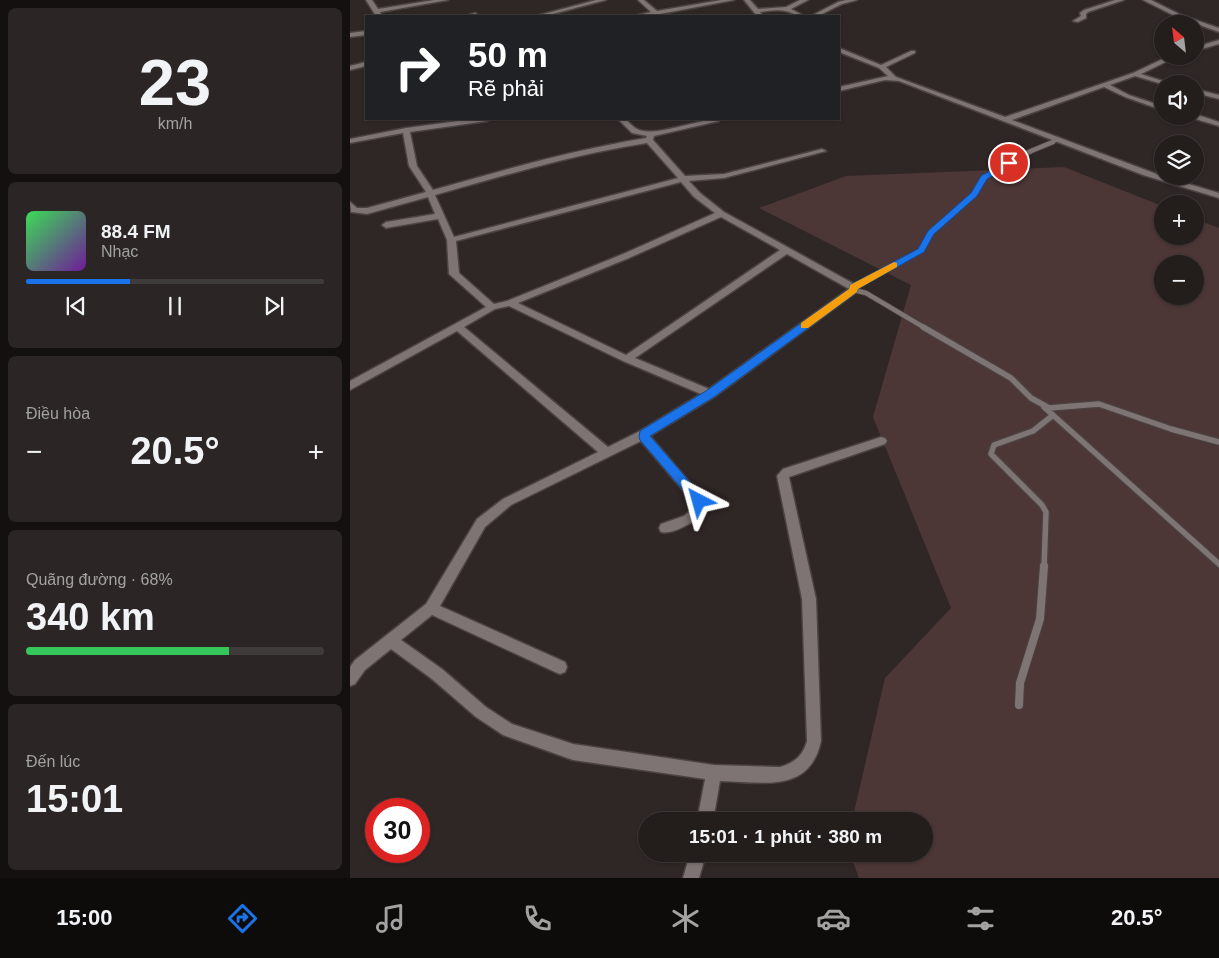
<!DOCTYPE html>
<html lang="vi">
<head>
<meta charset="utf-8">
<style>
	body { margin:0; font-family:Helvetica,sans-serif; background:#2b2625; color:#f1f3f6; height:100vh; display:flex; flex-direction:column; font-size:19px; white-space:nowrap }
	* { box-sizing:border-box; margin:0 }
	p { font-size:16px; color:#a3a2a3 }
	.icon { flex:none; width:28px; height:28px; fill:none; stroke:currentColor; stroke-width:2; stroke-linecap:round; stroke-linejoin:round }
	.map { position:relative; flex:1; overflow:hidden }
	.drawer { display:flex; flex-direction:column; gap:8px; padding:8px; background:#13100f; width:350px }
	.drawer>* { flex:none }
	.hud { position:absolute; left:15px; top:15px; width:475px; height:105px; border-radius:0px; box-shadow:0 1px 4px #0004,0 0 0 1px #403b3b; background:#202124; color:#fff; overflow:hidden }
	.needle { width:32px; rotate:332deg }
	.controls { position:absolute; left:804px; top:15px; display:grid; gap:10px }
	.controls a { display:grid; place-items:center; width:50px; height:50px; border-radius:50%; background:#231d1c; box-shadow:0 1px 4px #0004,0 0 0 1px #403b3b; font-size:25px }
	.speed { position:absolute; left:15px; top:798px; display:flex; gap:10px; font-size:25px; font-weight:700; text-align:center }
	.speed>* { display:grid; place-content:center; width:65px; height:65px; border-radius:50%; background:#231d1c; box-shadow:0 1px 4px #0004,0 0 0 1px #403b3b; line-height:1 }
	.speed .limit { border:8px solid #d22; background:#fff; color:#111 }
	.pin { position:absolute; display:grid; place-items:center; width:42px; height:42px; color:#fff; margin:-21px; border:2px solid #fff; border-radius:50%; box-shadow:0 1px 5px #0007 }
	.me { position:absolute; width:55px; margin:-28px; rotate:321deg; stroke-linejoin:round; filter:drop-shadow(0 0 4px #0008) }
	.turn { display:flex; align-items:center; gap:18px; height:105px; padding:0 20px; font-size:22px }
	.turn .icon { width:65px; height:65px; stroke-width:2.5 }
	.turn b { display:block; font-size:35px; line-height:42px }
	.big { font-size:38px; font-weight:600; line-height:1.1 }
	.drawer .tile { flex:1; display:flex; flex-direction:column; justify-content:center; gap:8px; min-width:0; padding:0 18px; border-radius:8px; background:#2b2625 }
	.drawer .dial { align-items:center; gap:0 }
	.dial b { font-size:65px; line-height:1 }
	.song { display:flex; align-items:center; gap:15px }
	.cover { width:60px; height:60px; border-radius:8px; background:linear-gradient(135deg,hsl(130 70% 55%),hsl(280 70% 35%)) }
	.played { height:5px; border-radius:2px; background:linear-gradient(90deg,#1a73e8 35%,#403b3b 35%) }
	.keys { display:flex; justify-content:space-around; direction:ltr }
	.heat { display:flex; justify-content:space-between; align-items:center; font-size:28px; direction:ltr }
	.charge { height:8px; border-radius:4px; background:linear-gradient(90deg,#34c759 68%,#403b3b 0) }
	.trip { position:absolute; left:288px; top:812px; width:295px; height:50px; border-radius:25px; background:#231d1c; box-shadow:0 1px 4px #0004,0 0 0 1px #403b3b; font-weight:600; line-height:50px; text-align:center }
	.tabs { display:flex; height:80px; justify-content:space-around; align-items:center; background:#0e0c0b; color:#a3a2a3 }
	.tabs .icon { width:35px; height:35px }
	.tabs .selected { color:#1a73e8 }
	.tabs b { font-size:22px; color:#f1f3f6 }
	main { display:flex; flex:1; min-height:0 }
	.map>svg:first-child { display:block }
</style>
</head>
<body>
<main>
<section class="drawer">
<div class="tile dial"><b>23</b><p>km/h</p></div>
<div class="tile">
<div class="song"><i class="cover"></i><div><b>88.4 FM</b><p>Nhạc</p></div></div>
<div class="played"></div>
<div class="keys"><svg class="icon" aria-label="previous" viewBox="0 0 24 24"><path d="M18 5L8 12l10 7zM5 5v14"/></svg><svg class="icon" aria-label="pause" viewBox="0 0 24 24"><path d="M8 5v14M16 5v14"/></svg><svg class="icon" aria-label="next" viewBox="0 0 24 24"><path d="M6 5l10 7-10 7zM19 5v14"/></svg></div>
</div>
<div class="tile"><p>Điều hòa</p>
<div class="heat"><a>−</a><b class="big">20.5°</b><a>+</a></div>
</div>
<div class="tile"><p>Quãng đường · 68%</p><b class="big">340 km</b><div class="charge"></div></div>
<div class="tile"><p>Đến lúc</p><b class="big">15:01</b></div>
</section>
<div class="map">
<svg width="869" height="878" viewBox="0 0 869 878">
	<rect width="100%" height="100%" fill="#2f2726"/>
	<path fill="#4d3636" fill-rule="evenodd" d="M714 167 812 206V236H845V219L869 228V878H509L500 854H574V821H502L535 678 601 608 523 417 561 285 409 208 496 176ZM812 264H845V296H812Z"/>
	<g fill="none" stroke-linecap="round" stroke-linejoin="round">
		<defs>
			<path id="service-far3" d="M700 143 709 139"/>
			<path id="service-far2" d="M503 287 571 250 581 232 624 194 634 177 681 151 703 142
				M504 290 516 293 575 328"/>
			<path id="service-far1" d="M573 327 661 378 681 398 699 408 749 404 821 429 869 442
				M694 407 869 564
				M694 568 696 512 692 505 641 454 644 445 683 431 702 416"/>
			<path id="service" d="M669 705 670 683 690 619 694 566"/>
			<path id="minor" d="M16 0H22L28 9 84 0H98L30 12 32 16H26Z
				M246 0H256L195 16H186Z
				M288 0H294L307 11 371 0H384L310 14 312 16H284L301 12Z
				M394 0H400L408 9 436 7 450 0H458L441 9 454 16C446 16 442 12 435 11 427 9 418 11 410 12L413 16H407Z
				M496 0H507L492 4 468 16H461L488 2Z
				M765 0H774L738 12 736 14V18L728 22 723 21 731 16 730 13 734 10Z
				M793 0H801L831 15 869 28V32L827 17Z
				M125 13 127 14V16H116Z
				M16 31V35L0 37V33Z
				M869 40V44L845 51V47Z
				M489 48 531 65 561 51H565V53L536 67 546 77 655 117 783 73 819 56H828L791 74 822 84H812L785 76 760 85 779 95 812 106V110L775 97 754 87 662 120 812 176 869 193V198L793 175 549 81 535 80 489 91V87L538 76 529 68 489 52Z
				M16 62V66L0 70V66Z
				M845 89 869 95V99L845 93Z
				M845 114 869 122V126L842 118V116H845Z
				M123 119H141L137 121 60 132 67 166 83 190C153 170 223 150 296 138L297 136 282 133 268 119H275C279 122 283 127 287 129 304 138 348 119 369 119V121L304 136 303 140 335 176 374 174 472 149 476 151 374 178 339 181 350 193 374 212 506 285 509 290 364 397 300 436 353 498 355 501 351 516C342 523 322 535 311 532L309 528 311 524 334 516 341 510 343 502 291 441 161 505 135 527 90 606 215 662 217 667 215 672 210 674 205 672 82 615 51 640 92 669 136 707 162 724 223 744 364 765 430 767C444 763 453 756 457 741L452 599 427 476 433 469 531 437 535 438 537 441 535 444 439 477 466 599 471 741C460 794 412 782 370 781L363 821H347L355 779 223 760 153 735 126 717 82 679 41 649 15 670 5 684 0 686V667L5 660 76 604 127 519 153 499 248 452 107 331 0 390V381L136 307 99 274 97 240 88 219 36 228 32 225 36 222 85 214 78 197 17 214 1 212 0 202 7 208H17L76 192 59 166 53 133 0 143V139L56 128ZM297 143 328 178 104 237 85 195C156 175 225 154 297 143ZM331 182 344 197 365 213 273 254 157 301 144 304 109 273 106 241ZM371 217 430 250 276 355 168 303 279 258ZM437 254 499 289 359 389 285 358ZM159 306 273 361 351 394 290 431 258 447 114 327 145 309Z
				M340 854H356L349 878H333Z"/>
		</defs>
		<use href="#service-far3" stroke="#4a4342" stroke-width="4.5"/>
		<use href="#service-far2" stroke="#4a4342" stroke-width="6"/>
		<use href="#service-far1" stroke="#4a4342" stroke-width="8"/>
		<use href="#service" stroke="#4a4342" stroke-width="10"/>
		<use href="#minor" stroke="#4a4342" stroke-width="3"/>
		<use href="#service-far3" stroke="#7d7473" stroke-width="3"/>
		<use href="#service-far2" stroke="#7d7473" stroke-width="4.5"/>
		<use href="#service-far1" stroke="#7d7473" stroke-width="5.5"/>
		<use href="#service" stroke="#7d7473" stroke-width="8"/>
		<use href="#minor" fill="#7d7473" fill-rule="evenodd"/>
	</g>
	<path fill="#1a73e8" stroke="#114b97" d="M659 160 663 163 662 165 637 179 627 196 584 234 574 252 508 289 507 292 364 397 300 436 353 497 355 501 353 504H345L290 440 289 437 290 431 356 391 499 289 500 285 568 249 578 231 621 193 631 176Z"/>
	<path fill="#f59e0b" d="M544 262 547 263V267L508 289 507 292 458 328H451V323L499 289 500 285Z"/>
</svg>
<div class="controls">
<a><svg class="needle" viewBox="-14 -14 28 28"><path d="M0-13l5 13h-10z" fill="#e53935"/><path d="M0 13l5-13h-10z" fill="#a3a2a3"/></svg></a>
<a><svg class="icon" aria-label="sound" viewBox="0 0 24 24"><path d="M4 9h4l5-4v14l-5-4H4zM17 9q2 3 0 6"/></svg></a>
<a><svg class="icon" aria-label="layers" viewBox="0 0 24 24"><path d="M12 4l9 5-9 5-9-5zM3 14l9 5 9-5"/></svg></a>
<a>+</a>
<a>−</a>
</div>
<div class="speed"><div class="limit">30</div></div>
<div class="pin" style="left:659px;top:163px;background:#d93025"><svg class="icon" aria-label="arrive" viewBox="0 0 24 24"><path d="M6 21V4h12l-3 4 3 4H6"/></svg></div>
<svg class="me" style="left:349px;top:501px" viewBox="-20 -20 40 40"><path d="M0-17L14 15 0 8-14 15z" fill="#1a73e8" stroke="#fff" stroke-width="4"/></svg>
<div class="trip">15:01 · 1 phút · 380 m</div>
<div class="hud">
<div class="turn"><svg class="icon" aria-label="right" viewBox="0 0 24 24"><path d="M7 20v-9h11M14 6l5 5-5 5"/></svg><div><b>50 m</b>Rẽ phải</div></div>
</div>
</div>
</main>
<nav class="tabs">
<b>15:00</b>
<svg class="icon selected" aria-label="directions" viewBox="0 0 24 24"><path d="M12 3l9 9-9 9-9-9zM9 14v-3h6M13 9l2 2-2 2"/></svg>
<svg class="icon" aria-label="music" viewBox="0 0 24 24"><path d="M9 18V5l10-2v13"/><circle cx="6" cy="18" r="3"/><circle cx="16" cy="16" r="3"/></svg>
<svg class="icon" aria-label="phone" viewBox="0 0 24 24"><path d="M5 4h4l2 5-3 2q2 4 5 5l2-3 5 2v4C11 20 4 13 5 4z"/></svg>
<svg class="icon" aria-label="climate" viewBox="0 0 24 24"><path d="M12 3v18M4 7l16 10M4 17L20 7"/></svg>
<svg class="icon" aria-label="car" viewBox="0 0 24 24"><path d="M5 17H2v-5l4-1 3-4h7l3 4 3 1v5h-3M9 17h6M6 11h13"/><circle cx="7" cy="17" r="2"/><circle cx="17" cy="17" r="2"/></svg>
<svg class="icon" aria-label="filters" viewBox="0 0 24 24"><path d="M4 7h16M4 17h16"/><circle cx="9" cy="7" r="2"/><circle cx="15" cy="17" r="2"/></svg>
<b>20.5°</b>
</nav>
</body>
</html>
